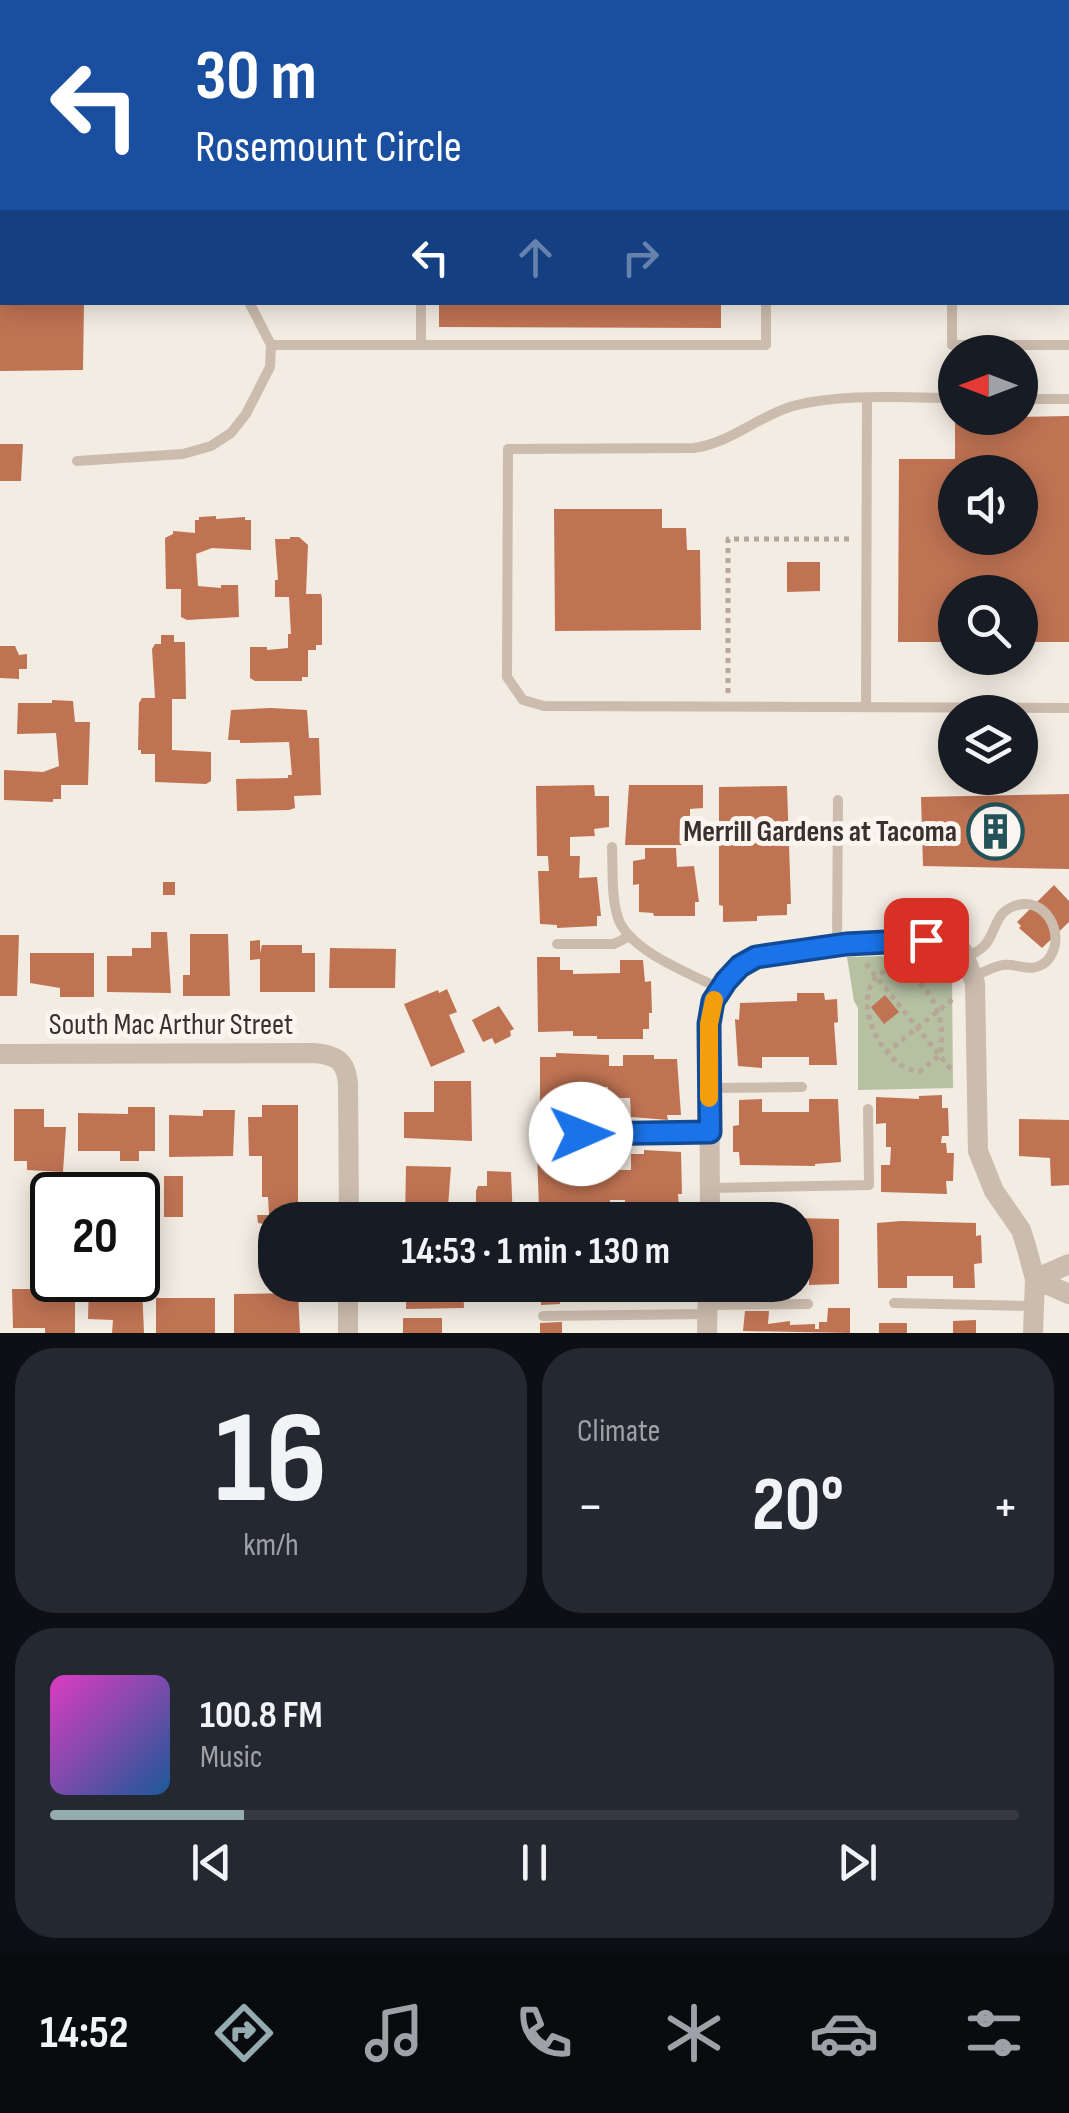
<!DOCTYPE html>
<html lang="en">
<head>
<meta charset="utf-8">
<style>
	body { margin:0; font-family:"Sofia Sans Condensed",sans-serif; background:#242831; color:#f1f3f6; height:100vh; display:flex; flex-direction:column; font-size:38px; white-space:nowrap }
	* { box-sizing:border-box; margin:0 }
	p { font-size:32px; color:#9ea1a6 }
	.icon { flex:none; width:55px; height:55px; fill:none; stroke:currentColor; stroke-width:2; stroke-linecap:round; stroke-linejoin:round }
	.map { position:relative; height:1333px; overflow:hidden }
	.side { display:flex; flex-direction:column; gap:15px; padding:15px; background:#0d0f14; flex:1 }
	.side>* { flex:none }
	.guide { position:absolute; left:0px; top:0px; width:1070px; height:305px; box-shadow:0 5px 25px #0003; background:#1a4fa0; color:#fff; overflow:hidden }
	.needle { width:65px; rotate:270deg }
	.buttons { position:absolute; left:938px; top:335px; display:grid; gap:20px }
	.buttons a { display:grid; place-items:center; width:100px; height:100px; border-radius:50%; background:#171b24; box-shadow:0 5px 25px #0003; font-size:50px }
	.speed { position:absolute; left:30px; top:1172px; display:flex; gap:20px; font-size:50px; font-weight:700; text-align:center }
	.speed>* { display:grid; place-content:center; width:130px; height:130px; border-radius:50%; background:#171b24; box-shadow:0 5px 25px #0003; line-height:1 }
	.speed .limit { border:5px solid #111; border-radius:15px; background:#fff; color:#111 }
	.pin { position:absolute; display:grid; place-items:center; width:85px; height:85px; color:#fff; margin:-42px; border-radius:20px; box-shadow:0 5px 15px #0006 }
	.me { position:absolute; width:110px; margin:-55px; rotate:89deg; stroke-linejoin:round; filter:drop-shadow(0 0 8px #0008) }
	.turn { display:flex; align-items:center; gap:35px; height:210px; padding:0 30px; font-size:45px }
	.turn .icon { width:130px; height:130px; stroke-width:2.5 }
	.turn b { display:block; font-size:70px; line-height:85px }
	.lanes { display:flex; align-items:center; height:95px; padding:0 30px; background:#0003; justify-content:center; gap:50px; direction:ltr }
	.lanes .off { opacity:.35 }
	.big { font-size:75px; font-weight:700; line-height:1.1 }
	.side .card { flex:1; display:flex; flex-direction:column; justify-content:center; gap:15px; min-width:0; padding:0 35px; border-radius:40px; background:#242831 }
	.side .dial { align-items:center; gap:0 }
	.dial b { font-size:130px; line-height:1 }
	.song { display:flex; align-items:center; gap:30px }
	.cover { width:120px; height:120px; border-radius:15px; background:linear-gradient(135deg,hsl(310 70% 55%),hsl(210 70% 35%)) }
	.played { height:10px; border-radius:5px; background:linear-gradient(90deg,#94abaf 20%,#363941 20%) }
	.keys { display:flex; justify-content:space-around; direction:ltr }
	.heat { display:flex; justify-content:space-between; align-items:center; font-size:55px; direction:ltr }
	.side .tiles { flex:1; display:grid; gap:15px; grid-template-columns:1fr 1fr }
	.card:last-child { grid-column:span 2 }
	.trip { position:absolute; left:258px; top:1202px; width:555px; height:100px; border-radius:40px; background:#171b24; box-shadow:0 5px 25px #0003; font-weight:700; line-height:100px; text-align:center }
	.menu { display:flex; height:160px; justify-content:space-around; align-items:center; background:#090b0e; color:#9ea1a6 }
	.menu .icon { width:70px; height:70px }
	.menu .selected { color:#94abaf }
	.menu b { font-size:45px; color:#f1f3f6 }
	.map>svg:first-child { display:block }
</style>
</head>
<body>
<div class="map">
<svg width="1069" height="1333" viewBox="0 0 1069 1333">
	<rect width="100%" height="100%" fill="#f3ece2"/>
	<path fill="#b6c1a2" d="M933 955 947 962 952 972 953 1088 858 1090V1008L854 1001 847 957Z"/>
	<path fill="#bf7353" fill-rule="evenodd" d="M0 302H84L83 370 0 371Z
		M439 302H721V328L439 327Z
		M1069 416V642H1020V592H955V642H898L899 459H955V418ZM955 472H1020V538H955Z
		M0 444H23L21 481H0Z
		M554 509H662V528H686L687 550H700L701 630 555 631Z
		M216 516V519L245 517V520H251V550L212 548 196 554 198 586 221 588V585H238L239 617 187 620 181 617V589H166L165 538 173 534V531L195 533V520H199V517Z
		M290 537H299L308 545 306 594H321L322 598V645H316V650H308V677H302V681H255L250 678V647H267V650L288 648V634H291L289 597H275V580H278L275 539H290Z
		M787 562H820V591L787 592Z
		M161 635H174V642H185L186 699H172V750L211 752V781L206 784 155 782V754H141V750H138L139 703 142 698H155L152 649 155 644H161Z
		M0 646H15L19 655 27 654V669H19V679L0 678Z
		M52 700 73 701 75 722H90L88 785H61V799H53V802L4 800V770L43 772 59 766 56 733 17 734 18 703H52Z
		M271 708 307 710 309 738H319L321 795 294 796 295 808 289 810 237 811 236 779 288 778V775H292L289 742 240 743V740H228L231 710Z
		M594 785 595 796H609V827L594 829 595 836 570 837V856H580L579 878 597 877 601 916H597V926L557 928V925L540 924 538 871H549L548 856H537L536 786Z
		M629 785H703V808L690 809V817L683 816V819H688L687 845H625Z
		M787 786 791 904H787V915L757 916V921L723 922V906L719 905V787Z
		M1069 794V869L923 866 921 797Z
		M645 848H676L677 867 694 866 699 902H695V916H654L653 913 639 912V884L633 885V861L645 859Z
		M163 882H175V895H163Z
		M1054 885 1069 901V922L1042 948 1019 928 1021 926 1017 922Z
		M151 932H167L171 993 107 992V956H132V948H151Z
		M190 934H228L230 996H183V975H190Z
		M0 935H19L17 996H0Z
		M260 940V953L262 945H302V953H315V992H260V959L250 960V941Z
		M330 948 396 949 395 988H329Z
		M30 953H94V997H60V988L30 983Z
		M537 957H560V970H573V974L620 973V960H643L645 982 651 981 652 1013H649V1029H643V1039H597V1036H573V1031L538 1032Z
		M447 989 457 1012 449 1015 465 1052 431 1067 404 1004 438 990 439 993Z
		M797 993H824L825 1000 837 999 838 1022 834 1023 837 1065H809V1057H762V1068L738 1066 735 1019 739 1020 740 1003 797 1001Z
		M885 995 899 1012 884 1024 871 1007Z
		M499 1006 514 1029 510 1031 511 1036 495 1044 492 1038 483 1042 472 1020Z
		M556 1053 609 1055V1066H623V1055H654V1059H677L681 1115H667L668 1120 631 1117 630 1098H608V1087L587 1088V1110H578V1124H551V1110H540V1057H556Z
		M434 1081H471L472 1141 404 1138V1112H434Z
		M942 1095V1108H948L949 1136H942L941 1143H946L947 1153H954L953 1181H946L947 1194 881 1192V1165H890L891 1147H886V1123L876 1124V1097L919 1099V1096Z
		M762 1099V1112H809V1099H838L841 1162 815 1164V1166L740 1165 739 1152H733V1126L739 1125V1100Z
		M262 1105H298V1213H275V1226L258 1223 257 1215H269L268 1197H262V1156H249L248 1117H262Z
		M128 1107H155V1151H139V1161H120V1151H78V1113L128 1114Z
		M14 1109H44V1127H66L63 1172 27 1170V1161H14Z
		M203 1110H235L233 1156 169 1157V1115L203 1116Z
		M1019 1119 1069 1120V1185L1051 1186 1050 1158 1019 1156Z
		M548 1139H580L581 1153H587L588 1178 609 1177 608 1170H631V1154H644V1150L681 1152 682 1194H678L679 1208 625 1212V1200H610V1207L539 1208 537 1153H549Z
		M406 1166 451 1167 447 1220H405Z
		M487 1171 511 1172 513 1220H476V1191L478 1186H487Z
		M164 1176H183V1217H164Z
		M145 1180H156L157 1215H146V1210L138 1216V1195H108V1186L142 1187V1197H145Z
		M795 1218 839 1219V1284L809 1285V1272H795Z
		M901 1221 976 1223V1236L981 1235 982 1263 974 1264 975 1288H953V1276H907V1288H878L877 1223Z
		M89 1280H105V1286H142L144 1333H112L113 1320 88 1319Z
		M406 1285H463L464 1308 406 1309Z
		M541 1285H571V1293H559L560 1304 541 1305Z
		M574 1285H601L602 1293 574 1294Z
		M619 1285H670V1296L639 1300V1296L620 1297Z
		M12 1289H75V1333H45V1328H13Z
		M298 1293 300 1333H234V1294Z
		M156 1298H215V1333H156Z
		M828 1308H850V1333L743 1331 745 1311H769L768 1324 790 1321V1325L815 1324V1329H819V1322H827Z
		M403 1318H442V1333H403Z
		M976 1320V1333H953V1321Z
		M562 1322V1333H540V1323Z
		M879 1323H907V1333H879Z"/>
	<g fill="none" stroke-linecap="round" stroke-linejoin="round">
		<path stroke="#b6a798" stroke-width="5" stroke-dasharray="5 5" stroke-linecap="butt" d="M716 2V0
			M1068 230H1069
			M728 693V539H853
			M866 964 953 1072
			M894 968C930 979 948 1019 940 1055L920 1071C878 1071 840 979 894 968Z
			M886 1053 954 998"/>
		<path stroke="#cbbcae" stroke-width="10" d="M249 0V2
			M766 0V2
			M422 2V0
			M1068 49 1069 47
			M952 302V345H1069
			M271 345H766V302
			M421 345V302
			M955 398C903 398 844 393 793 406 758 416 731 443 694 448L508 449 507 677 523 700 544 706 1069 708
			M1020 399H1069
			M77 461 183 454 211 446 231 433 246 414 270 367 271 345 249 302
			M866 706 867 399
			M612 847C613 870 611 896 618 918 629 951 691 974 721 989
			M557 944H614L630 936
			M837 945 838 800
			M966 958C972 954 981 950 985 945 996 932 995 914 1012 907 1045 892 1069 937 1047 961 1031 975 1020 963 1003 965 994 966 982 973 973 977
			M710 1088 802 1087
			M581 1133 710 1131
			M710 1188 869 1185 868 1109
			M894 1303 1033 1306
			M708 1305 808 1304
			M543 1316 707 1314"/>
		<path stroke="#cbbcae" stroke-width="20" d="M0 1054 314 1053C337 1055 346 1061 348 1084L349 1220
			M710 1220 709 1024C714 1000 722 980 742 965 765 949 895 937 926 940 939 942 952 948 963 952L975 983 978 1151 994 1191 1021 1230 1027 1249 1035 1279 1033 1333
			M1035 1279 1069 1264
			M1035 1279 1069 1294
			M348 1333V1285
			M707 1333 708 1285"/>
	</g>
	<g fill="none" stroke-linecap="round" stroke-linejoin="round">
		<defs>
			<path id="route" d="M581 1134 710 1132 709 1024 713 1001 726 981 740 966 756 957 846 944 926 940"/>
		</defs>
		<use href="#route" stroke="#114b97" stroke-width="25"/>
		<use href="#route" stroke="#1a73e8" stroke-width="18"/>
		<path stroke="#f59e0b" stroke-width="18" d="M709 1098V1024L714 1000"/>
	</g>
	<defs>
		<symbol id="building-ring" viewBox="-11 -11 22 22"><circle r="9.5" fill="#faf5ef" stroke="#235359" stroke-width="1.5"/><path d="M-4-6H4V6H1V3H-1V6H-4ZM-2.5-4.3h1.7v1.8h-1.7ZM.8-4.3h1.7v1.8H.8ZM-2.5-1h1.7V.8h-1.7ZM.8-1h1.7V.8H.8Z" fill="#235359"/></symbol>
	</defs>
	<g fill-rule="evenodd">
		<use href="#building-ring" x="964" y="800" width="63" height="63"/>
	</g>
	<g text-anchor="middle" stroke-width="10" stroke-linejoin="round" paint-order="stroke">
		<g font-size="30" font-weight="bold" fill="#3a312c" stroke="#faf5ef" text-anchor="end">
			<text x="957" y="841">Merrill Gardens at Tacoma</text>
		</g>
		<g font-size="30" fill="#3a312c" stroke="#faf5ef">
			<text x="171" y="1034">South Mac Arthur Street</text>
		</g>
	</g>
</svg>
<div class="buttons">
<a><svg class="needle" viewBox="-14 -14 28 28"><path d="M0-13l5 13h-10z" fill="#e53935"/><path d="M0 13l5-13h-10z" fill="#9ea1a6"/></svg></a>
<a><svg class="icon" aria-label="sound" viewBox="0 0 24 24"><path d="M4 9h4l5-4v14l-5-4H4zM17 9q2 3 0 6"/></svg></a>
<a><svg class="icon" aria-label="search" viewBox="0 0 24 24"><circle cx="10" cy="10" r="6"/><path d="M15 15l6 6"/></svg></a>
<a><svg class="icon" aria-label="layers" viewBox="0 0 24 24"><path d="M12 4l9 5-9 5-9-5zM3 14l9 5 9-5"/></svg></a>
</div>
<div class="speed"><div class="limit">20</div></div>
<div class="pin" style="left:926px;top:940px;background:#d93025"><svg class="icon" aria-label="arrive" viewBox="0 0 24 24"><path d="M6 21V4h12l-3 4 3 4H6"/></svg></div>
<svg class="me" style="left:581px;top:1134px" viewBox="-20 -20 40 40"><circle r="19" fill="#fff"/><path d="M0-13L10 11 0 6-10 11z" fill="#1a73e8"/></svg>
<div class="trip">14:53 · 1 min · 130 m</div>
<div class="guide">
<div class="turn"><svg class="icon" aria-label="left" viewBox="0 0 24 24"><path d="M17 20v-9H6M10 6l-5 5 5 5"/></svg><div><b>30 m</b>Rosemount Circle</div></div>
<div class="lanes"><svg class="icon" aria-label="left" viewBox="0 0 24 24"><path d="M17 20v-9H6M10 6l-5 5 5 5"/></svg><svg class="icon off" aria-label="ahead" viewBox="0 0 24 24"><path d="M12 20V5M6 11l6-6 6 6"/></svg><svg class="icon off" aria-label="right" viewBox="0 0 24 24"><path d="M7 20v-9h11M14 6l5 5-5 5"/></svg></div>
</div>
</div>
<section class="side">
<div class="tiles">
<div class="card dial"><b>16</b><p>km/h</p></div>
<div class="card"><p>Climate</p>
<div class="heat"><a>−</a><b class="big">20°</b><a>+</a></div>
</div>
<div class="card">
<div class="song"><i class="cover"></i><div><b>100.8 FM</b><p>Music</p></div></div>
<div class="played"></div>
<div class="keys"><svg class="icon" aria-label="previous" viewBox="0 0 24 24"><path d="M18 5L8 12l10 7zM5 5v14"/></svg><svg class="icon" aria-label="pause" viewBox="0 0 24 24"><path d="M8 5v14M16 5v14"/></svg><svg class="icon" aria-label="next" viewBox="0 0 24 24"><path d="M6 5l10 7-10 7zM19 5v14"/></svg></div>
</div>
</div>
</section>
<nav class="menu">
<b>14:52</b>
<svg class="icon selected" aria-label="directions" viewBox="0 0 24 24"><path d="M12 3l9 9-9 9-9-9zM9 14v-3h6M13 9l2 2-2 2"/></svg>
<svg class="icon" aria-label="music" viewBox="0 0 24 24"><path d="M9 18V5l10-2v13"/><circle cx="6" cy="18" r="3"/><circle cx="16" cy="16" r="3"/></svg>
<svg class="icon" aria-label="phone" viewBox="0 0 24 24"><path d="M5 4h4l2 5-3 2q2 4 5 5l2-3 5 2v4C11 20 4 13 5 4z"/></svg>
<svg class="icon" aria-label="climate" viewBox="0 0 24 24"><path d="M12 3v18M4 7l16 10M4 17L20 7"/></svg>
<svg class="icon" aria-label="car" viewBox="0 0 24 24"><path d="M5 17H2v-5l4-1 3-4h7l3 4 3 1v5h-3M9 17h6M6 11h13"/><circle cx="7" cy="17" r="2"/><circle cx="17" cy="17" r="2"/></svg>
<svg class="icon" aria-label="filters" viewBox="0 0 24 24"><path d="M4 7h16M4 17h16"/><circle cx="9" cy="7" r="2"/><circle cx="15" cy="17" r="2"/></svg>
</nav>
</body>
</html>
